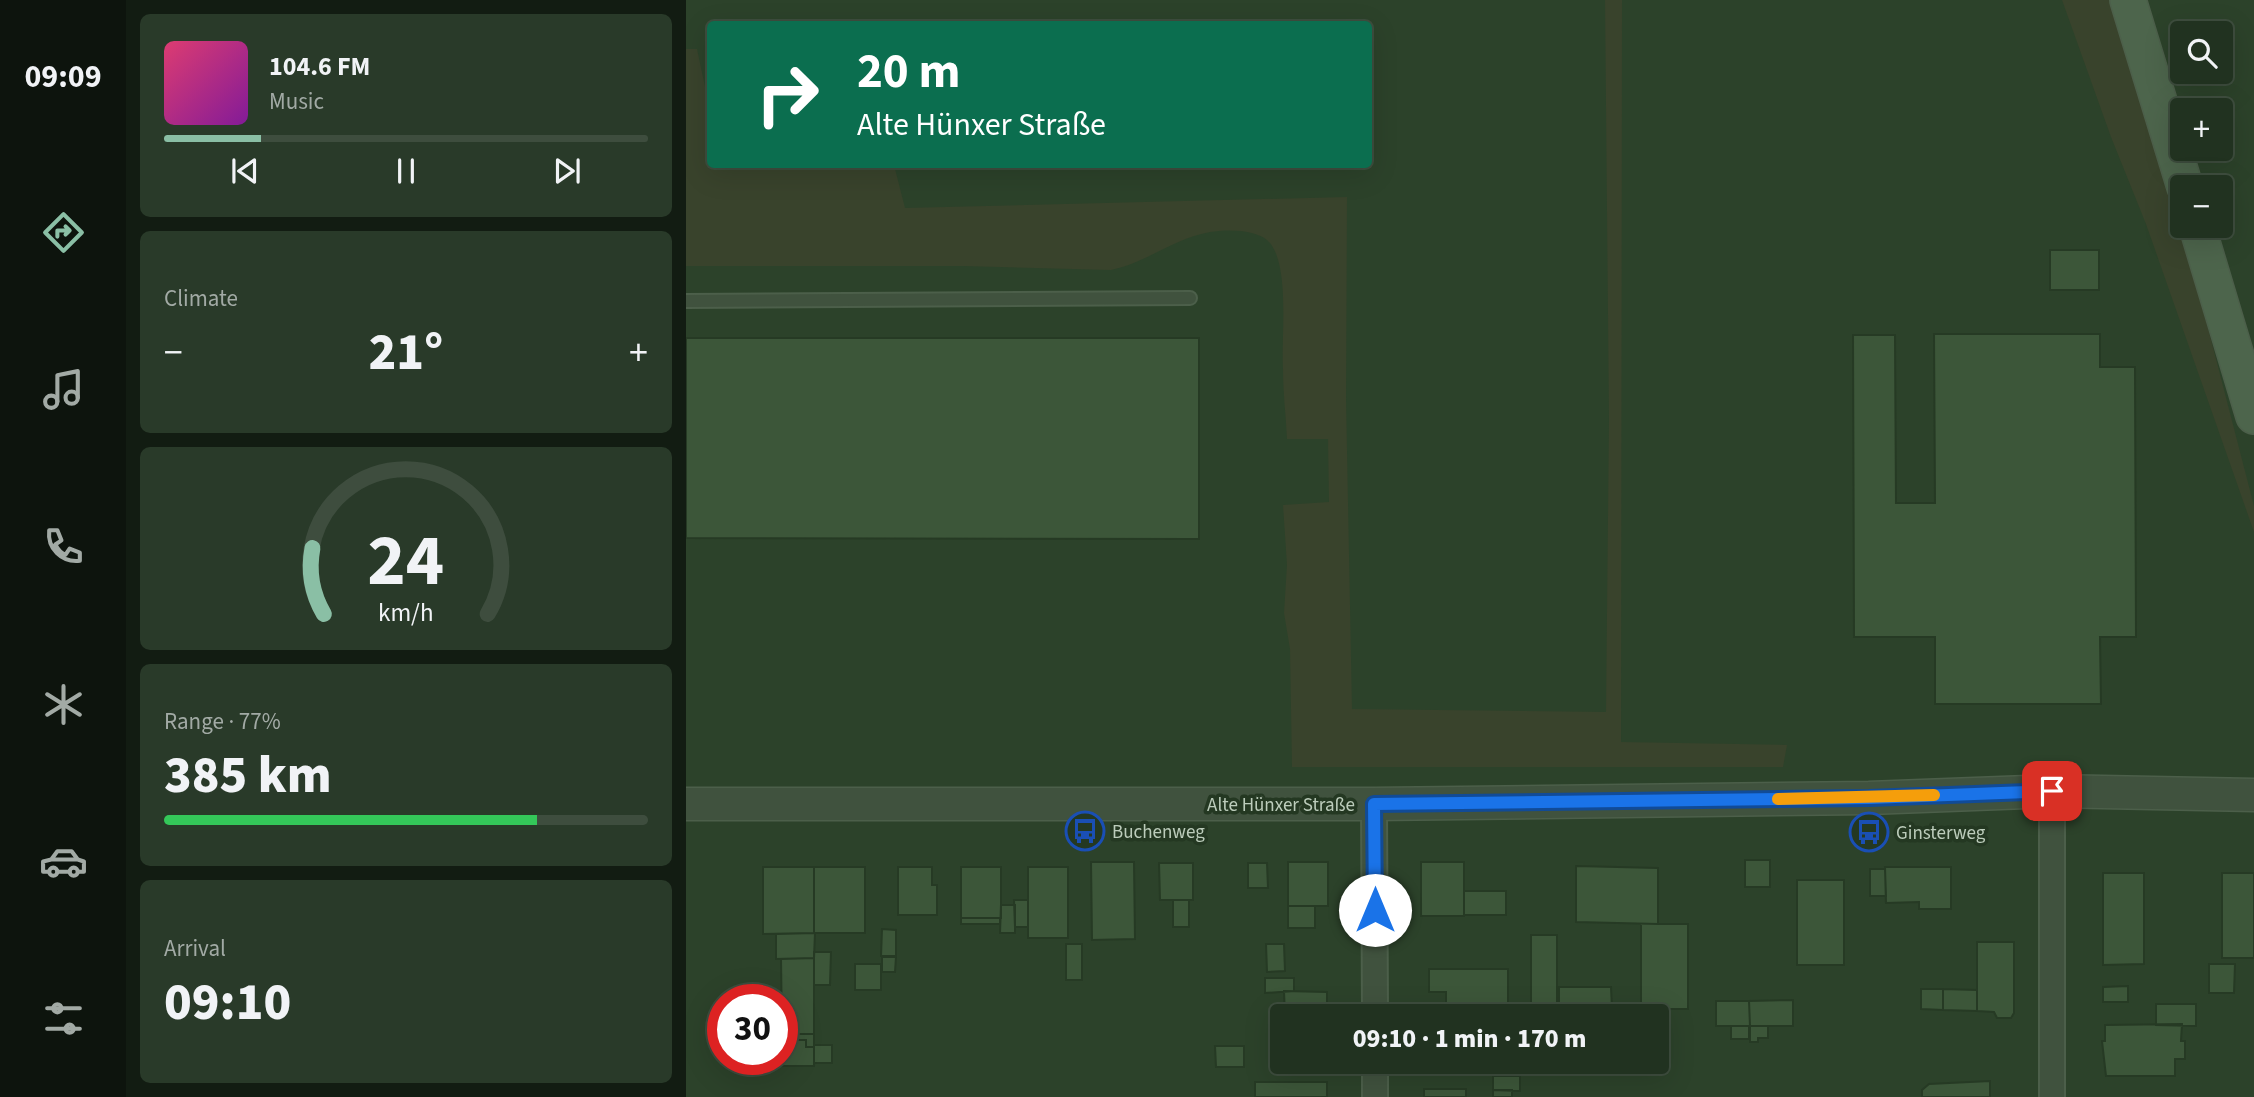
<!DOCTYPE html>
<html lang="en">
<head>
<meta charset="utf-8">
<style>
	body { margin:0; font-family:"Source Sans 3",sans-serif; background:#293a29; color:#f1f3f6; height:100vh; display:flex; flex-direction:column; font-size:26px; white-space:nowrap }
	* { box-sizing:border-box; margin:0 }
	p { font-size:23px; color:#a2aaa5 }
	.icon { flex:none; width:38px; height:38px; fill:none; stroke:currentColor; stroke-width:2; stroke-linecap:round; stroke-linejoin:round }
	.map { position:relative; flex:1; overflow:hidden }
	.sheet { display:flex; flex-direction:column; gap:14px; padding:14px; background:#121c12; width:560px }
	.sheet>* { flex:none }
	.hud { position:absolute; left:21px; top:21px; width:665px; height:147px; border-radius:7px; box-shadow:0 7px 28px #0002,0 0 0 2px #3e4d3e; background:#0b6e4f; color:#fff; overflow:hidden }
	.controls { position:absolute; left:1484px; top:21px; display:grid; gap:14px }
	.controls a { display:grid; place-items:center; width:63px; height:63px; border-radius:7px; background:#213220; box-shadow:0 7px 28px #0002,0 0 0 2px #3e4d3e; font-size:35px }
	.speed { position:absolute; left:21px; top:984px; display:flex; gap:14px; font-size:35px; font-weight:700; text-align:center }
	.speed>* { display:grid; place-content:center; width:91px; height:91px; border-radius:50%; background:#213220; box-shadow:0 7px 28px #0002,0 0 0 2px #3e4d3e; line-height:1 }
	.speed .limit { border:10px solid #d22; background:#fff; color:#111 }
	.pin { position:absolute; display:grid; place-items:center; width:60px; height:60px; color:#fff; margin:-30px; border-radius:14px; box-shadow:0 4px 10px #0006 }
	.me { position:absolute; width:77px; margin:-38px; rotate:0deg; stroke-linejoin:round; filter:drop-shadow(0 0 5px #0008) }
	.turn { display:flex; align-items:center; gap:24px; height:147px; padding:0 35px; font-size:32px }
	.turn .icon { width:91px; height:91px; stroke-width:2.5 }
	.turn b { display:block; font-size:49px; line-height:60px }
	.big { font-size:52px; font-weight:800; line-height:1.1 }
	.sheet .widget { flex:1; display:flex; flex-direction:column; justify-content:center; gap:10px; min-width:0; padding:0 24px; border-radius:10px; background:#293a29 }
	.sheet .dial { align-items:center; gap:0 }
	.dial svg { height:182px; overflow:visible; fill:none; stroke:#3e4d3e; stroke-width:7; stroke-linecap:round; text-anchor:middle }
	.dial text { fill:#f1f3f6; stroke:none }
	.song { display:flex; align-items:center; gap:21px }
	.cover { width:84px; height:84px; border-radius:10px; background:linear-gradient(135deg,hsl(340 70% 55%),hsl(290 70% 35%)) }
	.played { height:7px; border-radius:4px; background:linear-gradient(90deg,#8abfa5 20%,#3e4d3e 20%) }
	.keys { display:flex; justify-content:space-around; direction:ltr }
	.heat { display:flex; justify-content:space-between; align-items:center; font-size:38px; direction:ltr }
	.charge { height:10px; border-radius:5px; background:linear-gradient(90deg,#34c759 77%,#3e4d3e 0) }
	.trip { position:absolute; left:584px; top:1004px; width:399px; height:70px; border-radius:7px; background:#213220; box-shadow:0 7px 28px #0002,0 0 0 2px #3e4d3e; font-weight:800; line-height:70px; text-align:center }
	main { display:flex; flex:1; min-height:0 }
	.tabs { display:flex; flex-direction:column; width:126px; justify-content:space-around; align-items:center; background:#0d140d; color:#a2aaa5 }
	.tabs .icon { width:49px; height:49px }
	.tabs .current { color:#8abfa5 }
	.tabs b { font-size:32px; color:#f1f3f6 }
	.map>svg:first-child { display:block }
</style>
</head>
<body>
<main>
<nav class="tabs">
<b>09:09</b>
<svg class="icon current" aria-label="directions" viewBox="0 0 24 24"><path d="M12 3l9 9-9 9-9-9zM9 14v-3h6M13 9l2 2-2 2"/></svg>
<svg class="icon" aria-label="music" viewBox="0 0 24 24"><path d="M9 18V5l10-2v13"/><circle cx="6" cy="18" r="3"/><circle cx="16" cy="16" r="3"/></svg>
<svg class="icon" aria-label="phone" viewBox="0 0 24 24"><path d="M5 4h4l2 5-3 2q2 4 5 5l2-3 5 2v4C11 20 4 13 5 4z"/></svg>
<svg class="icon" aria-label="climate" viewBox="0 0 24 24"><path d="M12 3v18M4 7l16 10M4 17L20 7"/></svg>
<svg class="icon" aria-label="car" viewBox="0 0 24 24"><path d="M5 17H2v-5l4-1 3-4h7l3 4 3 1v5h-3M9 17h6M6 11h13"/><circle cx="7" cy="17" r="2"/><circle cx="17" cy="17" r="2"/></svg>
<svg class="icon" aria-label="filters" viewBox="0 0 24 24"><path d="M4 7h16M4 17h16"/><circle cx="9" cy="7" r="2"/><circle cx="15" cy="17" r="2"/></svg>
</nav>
<section class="sheet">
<div class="widget">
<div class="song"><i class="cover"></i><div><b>104.6 FM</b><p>Music</p></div></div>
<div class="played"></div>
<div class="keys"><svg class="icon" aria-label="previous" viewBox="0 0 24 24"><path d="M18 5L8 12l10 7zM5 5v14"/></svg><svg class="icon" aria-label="pause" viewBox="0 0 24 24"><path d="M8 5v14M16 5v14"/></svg><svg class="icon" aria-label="next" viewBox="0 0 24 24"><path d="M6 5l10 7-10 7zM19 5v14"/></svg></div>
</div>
<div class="widget"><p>Climate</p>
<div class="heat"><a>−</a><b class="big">21°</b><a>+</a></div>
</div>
<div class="widget dial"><svg viewBox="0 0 100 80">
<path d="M14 69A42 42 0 1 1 86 69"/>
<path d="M14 69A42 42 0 0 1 9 40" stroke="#8abfa5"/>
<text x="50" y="56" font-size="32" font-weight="700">24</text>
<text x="50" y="72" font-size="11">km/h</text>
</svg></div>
<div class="widget"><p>Range · 77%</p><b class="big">385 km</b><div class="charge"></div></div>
<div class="widget"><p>Arrival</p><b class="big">09:10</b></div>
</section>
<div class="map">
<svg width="1568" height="1097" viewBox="0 0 1568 1097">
	<rect width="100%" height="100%" fill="#2c422a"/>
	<path fill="#39432c" d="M919 0H936L935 742 1101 745 1097 767H606L604 649 598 613 601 565 597 505 643 502 642 439H601C600 416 597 393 597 369 595 337 604 268 584 243 573 229 541 229 524 232 486 239 462 262 425 270L277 266H0V49H11L24 110V164L208 165 219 208 661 197 660 399 666 709 920 712 923 419Z
		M1376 0H1426L1522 328 1568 506V532L1460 224 1425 137Z"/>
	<path fill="#3c5639" stroke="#263a24" stroke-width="2" d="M1364 250H1413V290H1364Z
		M1248 334H1414V367H1449L1450 637H1414L1415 704H1249V637H1168L1167 335H1209L1210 503H1249Z
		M0 338H513V539L0 538Z
		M1059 860H1084V887H1059Z
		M405 862H448L449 939 406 940Z
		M602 862H642V906H602Z
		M735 862H778V916H735Z
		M473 863H507V900H474Z
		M562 863H581L582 888H562Z
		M890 866 972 868V924L890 922Z
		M77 867H128V933L77 934Z
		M128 867H179V933H128Z
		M212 867H246V885H251V915H212Z
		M275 867H315V918H275Z
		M342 867H382V938H342Z
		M1199 867H1265V909H1233V902L1200 903Z
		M1184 869H1199L1200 896H1184Z
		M1417 873H1458V964L1417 965Z
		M1536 873H1568V958H1536Z
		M1111 880H1158V965H1111Z
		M778 891H820V915H778Z
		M328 900H342V927H329Z
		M487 900H503V927H487Z
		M315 905H329V933H314Z
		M602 906H629V928H602Z
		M275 918H314V924H275Z
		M955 924H1002V1009H955Z
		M196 929 210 930V956H195Z
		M129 933 128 958 90 959V934Z
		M845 935H871V1004H845Z
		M1291 942H1328V1013L1325 1018H1311L1308 1012 1291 1011Z
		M380 944H396V980H380Z
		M580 944H598L599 971 581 972Z
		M128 952H145L144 985H128Z
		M196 957H210L209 972H196Z
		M128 958V1034H96L95 959Z
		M169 964H195V990H169Z
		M1523 964H1549L1548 993H1523Z
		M743 969H822V1005H760V992H743Z
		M579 978H608V991L579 993Z
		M1442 986V1002H1417V987Z
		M873 987H925L926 1008H873Z
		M1235 989H1257V1010L1235 1009Z
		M1257 989 1291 990V1011L1257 1010Z
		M598 991 641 992V1017H599Z
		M1107 1000V1026H1064L1063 1001Z
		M1030 1001H1063L1064 1026H1030Z
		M1470 1004H1510V1026L1470 1025Z
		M583 1018H597V1039H583Z
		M1496 1024 1495 1041H1499V1059H1489V1076H1420L1416 1041H1419V1025Z
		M1045 1026H1063V1039H1045Z
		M1064 1026H1082V1038H1072V1042H1064Z
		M96 1034H128V1047H120V1040H96Z
		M96 1040H120V1047H128V1066H81V1059H96Z
		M128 1045H146V1063H128Z
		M529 1046H558V1067H530Z
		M62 1059H81V1066H62Z
		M735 1062H753V1067H735Z
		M809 1067H834V1076H809Z
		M807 1076H834V1091L807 1090Z
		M1304 1081V1097H1236V1090L1243 1084Z
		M569 1082H641V1097H569Z
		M738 1089H780V1097H738Z
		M807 1090H826V1097H807Z"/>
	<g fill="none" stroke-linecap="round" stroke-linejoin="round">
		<defs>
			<path id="service" d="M0 301 504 298"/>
			<path id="minor" d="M688 804 689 1017
				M689 1062V1097
				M1366 1097V791"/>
			<path id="tertiary" d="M0 804H688L1183 798 1366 791 1568 795"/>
			<path id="secondary" d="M1442 0 1499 187
				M1511 226 1568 416"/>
		</defs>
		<use href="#service" stroke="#4c5f4a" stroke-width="16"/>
		<use href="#minor" stroke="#4c5f4a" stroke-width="28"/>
		<use href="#tertiary" stroke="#4c5f4a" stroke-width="35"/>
		<use href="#secondary" stroke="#4c5f4a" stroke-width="38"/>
		<use href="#service" stroke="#40523e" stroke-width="12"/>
		<use href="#minor" stroke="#40523e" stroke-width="24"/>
		<use href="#tertiary" stroke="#40523e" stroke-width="32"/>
		<use href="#secondary" stroke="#4d654c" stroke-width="35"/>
	</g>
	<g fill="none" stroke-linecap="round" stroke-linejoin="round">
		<defs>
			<path id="route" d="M689 910 688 804 1183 798 1366 791"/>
		</defs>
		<use href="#route" stroke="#114b97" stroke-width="18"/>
		<use href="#route" stroke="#1a73e8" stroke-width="12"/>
		<path stroke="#f59e0b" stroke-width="12" d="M1092 799 1248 795"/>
	</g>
	<defs>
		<symbol id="bus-ring" viewBox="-11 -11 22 22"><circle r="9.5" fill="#243822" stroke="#1a4fb4" stroke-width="1.5"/><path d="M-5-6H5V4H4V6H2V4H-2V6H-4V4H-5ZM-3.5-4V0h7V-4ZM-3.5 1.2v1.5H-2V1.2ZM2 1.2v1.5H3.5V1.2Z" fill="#1a4fb4"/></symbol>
	</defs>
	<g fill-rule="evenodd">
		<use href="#bus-ring" x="377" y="809" width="44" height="44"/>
		<use href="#bus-ring" x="1161" y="810" width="44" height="44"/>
	</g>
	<g text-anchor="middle" stroke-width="7" stroke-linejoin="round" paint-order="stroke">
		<g font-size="19" fill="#bcccbb" stroke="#243822">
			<text x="595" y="811">Alte Hünxer Straße</text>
		</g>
		<g font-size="19" fill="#bcccbb" stroke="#243822" text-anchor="start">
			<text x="426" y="838">Buchenweg</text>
			<text x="1210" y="839">Ginsterweg</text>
		</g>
	</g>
</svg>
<div class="controls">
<a><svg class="icon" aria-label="search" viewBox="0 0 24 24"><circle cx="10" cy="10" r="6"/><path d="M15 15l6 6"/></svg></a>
<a>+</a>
<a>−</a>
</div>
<div class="speed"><div class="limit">30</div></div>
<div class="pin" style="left:1366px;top:791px;background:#d93025"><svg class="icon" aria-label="arrive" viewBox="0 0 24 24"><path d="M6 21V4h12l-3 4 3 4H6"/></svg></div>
<svg class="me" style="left:689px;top:910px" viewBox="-20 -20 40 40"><circle r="19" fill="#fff"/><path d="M0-13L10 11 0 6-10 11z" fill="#1a73e8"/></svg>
<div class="trip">09:10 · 1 min · 170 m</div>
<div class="hud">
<div class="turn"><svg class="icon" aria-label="right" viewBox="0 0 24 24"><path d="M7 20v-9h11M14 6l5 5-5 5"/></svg><div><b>20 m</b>Alte Hünxer Straße</div></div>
</div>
</div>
</main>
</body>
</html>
